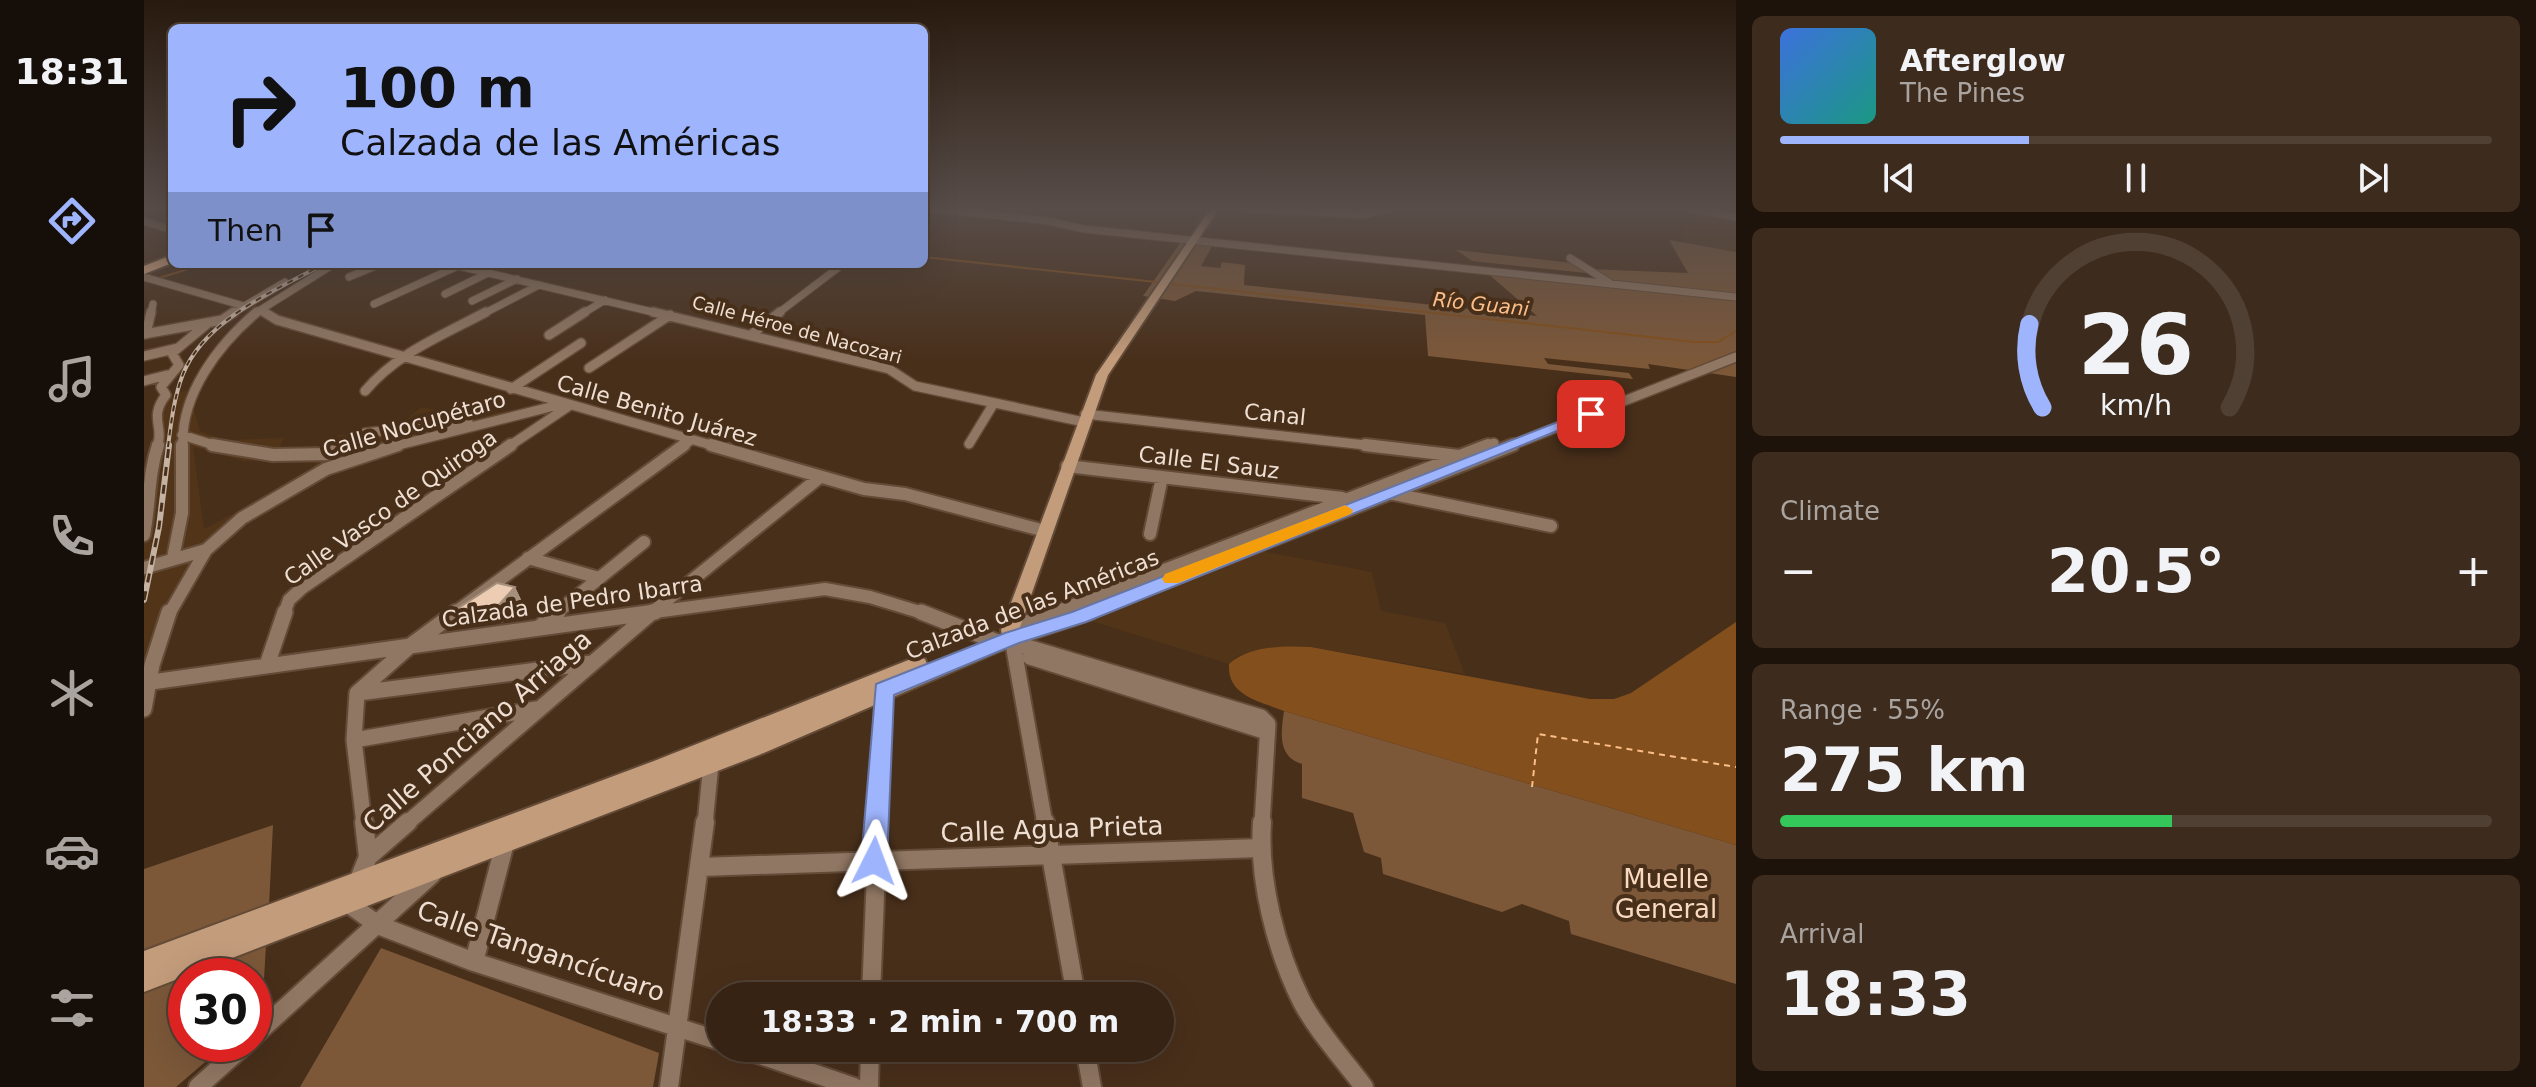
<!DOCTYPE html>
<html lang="en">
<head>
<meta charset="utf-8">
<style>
	body { margin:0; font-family:"DejaVu Sans",sans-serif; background:#3d2b1d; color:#f1f3f6; height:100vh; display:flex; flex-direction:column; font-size:30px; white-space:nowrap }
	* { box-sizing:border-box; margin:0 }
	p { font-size:26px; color:#aaa4a0 }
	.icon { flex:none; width:44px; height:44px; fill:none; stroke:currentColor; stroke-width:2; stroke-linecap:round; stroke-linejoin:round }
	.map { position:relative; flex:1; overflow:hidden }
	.panel { display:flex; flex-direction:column; gap:16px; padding:16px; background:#1e130b; width:800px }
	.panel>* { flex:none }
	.top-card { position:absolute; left:24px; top:24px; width:760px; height:244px; border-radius:12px; box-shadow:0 8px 32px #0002,0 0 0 2px #504034; background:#9eb4fd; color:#111; overflow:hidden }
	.speed { position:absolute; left:24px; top:958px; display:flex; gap:16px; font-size:40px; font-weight:700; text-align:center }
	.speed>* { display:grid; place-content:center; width:104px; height:104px; border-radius:50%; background:#362314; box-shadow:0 8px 32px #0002,0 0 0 2px #504034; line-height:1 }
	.speed .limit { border:12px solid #d22; background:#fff; color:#111 }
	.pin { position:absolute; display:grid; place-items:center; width:68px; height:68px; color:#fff; margin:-34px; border-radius:16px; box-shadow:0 4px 12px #0006 }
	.me { position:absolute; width:88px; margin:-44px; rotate:3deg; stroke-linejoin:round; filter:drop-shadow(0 0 6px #0008) }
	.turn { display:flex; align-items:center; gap:28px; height:168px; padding:0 40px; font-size:36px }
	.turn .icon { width:104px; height:104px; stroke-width:2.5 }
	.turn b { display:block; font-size:56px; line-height:68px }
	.then { display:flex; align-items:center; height:76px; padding:0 40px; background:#0003; gap:16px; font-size:30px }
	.big { font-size:60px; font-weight:600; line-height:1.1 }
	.panel .tile { flex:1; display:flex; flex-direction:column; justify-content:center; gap:12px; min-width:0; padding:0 28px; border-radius:12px; background:#3d2b1d }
	.panel .dial { align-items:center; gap:0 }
	.dial svg { height:208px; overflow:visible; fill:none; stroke:#504034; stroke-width:7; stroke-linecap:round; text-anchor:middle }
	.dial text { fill:#f1f3f6; stroke:none }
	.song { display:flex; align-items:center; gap:24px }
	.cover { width:96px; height:96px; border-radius:12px; background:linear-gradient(135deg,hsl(220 70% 55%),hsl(170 70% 35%)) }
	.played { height:8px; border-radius:4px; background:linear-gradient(90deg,#9eb4fd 35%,#504034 35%) }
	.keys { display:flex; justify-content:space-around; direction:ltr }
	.heat { display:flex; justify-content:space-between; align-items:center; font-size:44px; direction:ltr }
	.charge { height:12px; border-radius:6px; background:linear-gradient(90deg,#34c759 55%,#504034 0) }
	.trip { position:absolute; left:562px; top:982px; width:468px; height:80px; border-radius:40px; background:#362314; box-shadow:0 8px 32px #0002,0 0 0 2px #504034; font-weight:600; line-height:80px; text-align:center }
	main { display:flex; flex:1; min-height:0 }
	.dock { display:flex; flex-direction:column; width:144px; justify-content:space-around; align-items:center; background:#160e08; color:#aaa4a0 }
	.dock .icon { width:56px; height:56px }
	.dock .active { color:#9eb4fd }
	.dock b { font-size:36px; color:#f1f3f6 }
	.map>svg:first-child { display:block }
</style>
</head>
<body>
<main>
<nav class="dock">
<b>18:31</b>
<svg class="icon active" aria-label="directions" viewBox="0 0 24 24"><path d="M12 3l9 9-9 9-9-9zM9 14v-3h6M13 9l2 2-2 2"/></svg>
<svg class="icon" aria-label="music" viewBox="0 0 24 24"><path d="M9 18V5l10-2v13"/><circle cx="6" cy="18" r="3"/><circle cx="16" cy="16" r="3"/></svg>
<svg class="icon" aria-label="phone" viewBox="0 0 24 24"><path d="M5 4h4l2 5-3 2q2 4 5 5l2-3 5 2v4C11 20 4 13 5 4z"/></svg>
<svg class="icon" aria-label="climate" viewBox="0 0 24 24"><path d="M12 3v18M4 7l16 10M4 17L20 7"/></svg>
<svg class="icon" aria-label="car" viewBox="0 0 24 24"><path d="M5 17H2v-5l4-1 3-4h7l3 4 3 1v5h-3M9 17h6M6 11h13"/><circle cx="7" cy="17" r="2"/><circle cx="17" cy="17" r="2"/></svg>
<svg class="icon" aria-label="filters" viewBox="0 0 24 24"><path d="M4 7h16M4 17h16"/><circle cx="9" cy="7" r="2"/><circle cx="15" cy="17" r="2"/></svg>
</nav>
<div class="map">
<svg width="1592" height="1087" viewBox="0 0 1592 1087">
	<rect width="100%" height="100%" fill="#482f1a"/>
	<path fill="#523418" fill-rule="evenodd" d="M1539 211 1592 219V252L1540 243Z
		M56 388 50 409 56 431 81 440 140 438 135 449 165 447 162 453 184 451 194 435 252 429 277 407 323 416 402 406 184 471 94 528 45 581 0 670V475L17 434 18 407 27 394ZM49 447 100 461 172 463 165 474 60 529Z
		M1101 548 1228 572 1237 611 1301 623 1321 674 1167 647 1126 648 1093 656 1085 664 935 617Z"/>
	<path fill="#7c5839" d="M1039 239 1070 243 1057 266 1076 268 1078 262 1101 265 1100 285 1393 316 1342 272 1466 284 1452 274 1328 261 1312 250 1437 264 1445 269 1544 273 1525 240 1592 252V377L1504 364 1506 369 1400 358 1404 364 1485 373 1489 379 1284 356 1281 315 1052 291 1031 301 999 296Z
		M1140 711 1592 845V984L1427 934 1425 921 1378 904 1358 912 1239 874 1237 858 1220 852 1209 813 1158 798V764C1133 756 1137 732 1140 711Z
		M129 825 125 906 0 953V869Z
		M122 945 118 1013 110 1020V976H44Z
		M237 948 515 1053 509 1087H156Z
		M42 977V1044H82L32 1087H0V993Z"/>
	<path fill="#834f1c" d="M1592 622V845L1140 711C1115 701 1083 696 1085 664 1106 645 1141 646 1167 647L1446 699H1470L1487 693Z"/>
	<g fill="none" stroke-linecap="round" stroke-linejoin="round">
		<path stroke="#834f1c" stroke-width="2" d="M780 257 1012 282
			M15 278 61 264
			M1028 284 1550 342H1574L1592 331"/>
		<path stroke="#fcbd88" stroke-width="2" stroke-dasharray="6 5" stroke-linecap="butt" d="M1388 787 1394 734 1592 767"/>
		<defs>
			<path id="street-far4" d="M784 208 905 221 940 229 1592 297
				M1100 208 1219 215 1246 208
				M1543 208 1592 217
				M0 221 28 230
				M1426 258 1466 283
				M306 264 517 314
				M0 277 100 306
				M205 277 236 264
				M301 294 344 273
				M328 301 373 279
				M230 304 314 266
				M118 311 124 314
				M7 314 9 304
				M87 314 141 282
				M110 314 190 264
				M339 314 395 285
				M438 314 461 300
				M633 314 699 264"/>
			<path id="street-far3" d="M120 312 133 320 574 447
				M509 312 745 369 771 386 940 422
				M0 334 78 320 90 312
				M2 334 7 312
				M608 334 636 312
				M405 335 441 312
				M0 356 34 348
				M445 368 526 315
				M0 381 23 375
				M367 389 437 343
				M221 391C253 353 299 335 342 312
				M941 414 1239 447
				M38 435 76 447
				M825 444 850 403
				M13 447C21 427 4 418 22 395L17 387 35 365 28 353 63 324
				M39 447C36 395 74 345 113 312
				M197 447 221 433 324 421
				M247 447 414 405
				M364 447 425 406
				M537 447 547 440
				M1338 447 1350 443
				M1363 447 1592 357"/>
			<path id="street-far2" d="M68 445 129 455 186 454
				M567 445 720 489 761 494 901 531
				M1221 445 1315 456
				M186 454 200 445
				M923 466 1198 498
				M1245 493 1407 526
				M1006 534 1018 477
				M0 535C6 504 4 475 14 445
				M29 558 38 513V445
				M384 558 455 578
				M0 568 62 550 98 518 182 469 254 445
				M25 614 62 550
				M140 614 145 600 158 588 367 445
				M309 614 540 445
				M411 614 500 542
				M496 614 681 589 726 597 782 614
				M506 614 676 477
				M906 614 1344 445
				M941 614 1369 445"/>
			<path id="street-far1" d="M777 612 856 643
				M396 627 414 612
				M866 630 911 612
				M870 643 1117 717 1124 724 1118 824
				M886 657 1123 732
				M123 665 141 612
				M0 683 511 612
				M214 693 448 663
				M0 709 8 665 25 612
				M210 740 392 709
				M220 824 210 740 213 693 266 646 312 612
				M262 824 508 612
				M561 824 567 764
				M734 824 739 685
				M901 824 868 638 946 612"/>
			<path id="street" d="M220 822 224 857 205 904 234 925 330 962 576 1041
				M901 822 932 996
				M1118 822C1114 880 1132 950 1158 1002 1174 1032 1200 1060 1220 1087
				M224 857 264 822
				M557 867 1116 848
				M330 962 362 839
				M727 996 734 822
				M110 1036 288 874
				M596 1048 710 1087
				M941 1048 948 1087
				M54 1087 102 1044
				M525 1087 561 822
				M725 1087 726 1048"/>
			<path id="secondary" d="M1067 208H1075L964 375 875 630 877 638 874 643 615 755 0 992V951L510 761 767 659 774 657 781 659 783 664 782 667 858 635 857 630 952 375Z"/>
			<path id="primary" d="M28 255V263L0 274V266Z"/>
		</defs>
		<use href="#street-far4" stroke="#634b37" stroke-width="9"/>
		<use href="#street-far3" stroke="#634b37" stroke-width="12"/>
		<use href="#street-far2" stroke="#634b37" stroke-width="16"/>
		<use href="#street-far1" stroke="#634b37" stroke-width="19"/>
		<use href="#street" stroke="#634b37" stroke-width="22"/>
		<use href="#secondary" stroke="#634b37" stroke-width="4"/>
		<use href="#primary" stroke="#634b37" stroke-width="4"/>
		<use href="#street-far4" stroke="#907763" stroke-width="7"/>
		<use href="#street-far3" stroke="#907763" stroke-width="9"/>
		<use href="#street-far2" stroke="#907763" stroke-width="12"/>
		<use href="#street-far1" stroke="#907763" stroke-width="15"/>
		<use href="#street" stroke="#907763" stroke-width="18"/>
		<use href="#secondary" fill="#c39c7b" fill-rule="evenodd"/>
		<use href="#primary" fill="#eab88e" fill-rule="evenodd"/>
		<defs>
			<path id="rail-far1" d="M24 447C27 423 30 397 39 374 61 319 132 290 180 264"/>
			<path id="rail" d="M0 600 15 527 25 445"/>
		</defs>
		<use href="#rail-far1" stroke="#c4b2a3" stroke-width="4"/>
		<use href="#rail" stroke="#c4b2a3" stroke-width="6"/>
		<use href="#rail-far1" stroke="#482f1a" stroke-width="2" stroke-dasharray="6" stroke-linecap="butt"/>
		<use href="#rail" stroke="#482f1a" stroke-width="3" stroke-dasharray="9" stroke-linecap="butt"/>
	</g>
	<path fill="#cbaf99" d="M371 587 378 602 358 623 320 624 313 609Z"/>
	<path fill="#a58f7d" d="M371 587 378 602 358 623 352 608Z"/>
	<path fill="#ecccb2" stroke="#a58f7d" stroke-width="2" d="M353 583 371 587 352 608 313 609Z"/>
	<linearGradient id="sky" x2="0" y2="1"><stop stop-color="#281a0e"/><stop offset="0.58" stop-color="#584d49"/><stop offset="1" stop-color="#584d49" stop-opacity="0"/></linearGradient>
	<rect width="1592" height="360" fill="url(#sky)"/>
	<path fill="#9eb4fd" stroke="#6775a4" stroke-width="2" d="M1442 411 1455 414 942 622 875 643 750 695 743 861 739 869 730 873 721 869 717 861 732 684 861 633 928 612Z"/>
	<path fill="#f59e0b" d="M1201 505 1209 510 1207 514 1034 583H1021L1018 579 1021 574Z"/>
	<g text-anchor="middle" stroke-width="8" stroke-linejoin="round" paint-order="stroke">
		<g font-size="18" fill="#efdfd2" stroke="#482f1a">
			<text transform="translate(653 330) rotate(15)" y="6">Calle Héroe de Nacozari</text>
		</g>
		<g font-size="20" font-style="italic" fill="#fcbd88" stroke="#482f1a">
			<text transform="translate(1337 304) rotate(6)" y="7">Río Guani</text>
		</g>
		<g font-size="22" fill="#efdfd2" stroke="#482f1a">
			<text transform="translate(513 410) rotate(16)" y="8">Calle Benito Juárez</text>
			<text transform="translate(1131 414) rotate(6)" y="8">Canal</text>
			<text transform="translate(270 424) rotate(-16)" y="8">Calle Nocupétaro</text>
			<text transform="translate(1065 462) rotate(7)" y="8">Calle El Sauz</text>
			<text transform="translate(246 507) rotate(-35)" y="8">Calle Vasco de Quiroga</text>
			<text transform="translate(428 601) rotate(-8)" y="8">Calzada de Pedro Ibarra</text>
			<text transform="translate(888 604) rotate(-21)" y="8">Calzada de las Américas</text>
		</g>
		<g font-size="26" fill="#efdfd2" stroke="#482f1a">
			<text transform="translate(333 731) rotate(-41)" y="9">Calle Ponciano Arriaga</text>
			<text transform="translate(908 829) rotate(-2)" y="9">Calle Agua Prieta</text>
			<text transform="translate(397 951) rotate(19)" y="9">Calle Tangancícuaro</text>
		</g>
		<g font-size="26" fill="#f9d9bf" stroke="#482f1a">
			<text x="1522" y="888">Muelle<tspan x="1522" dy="30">General</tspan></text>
		</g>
	</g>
</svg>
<div class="speed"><div class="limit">30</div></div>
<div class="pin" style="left:1447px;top:414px;background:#d93025"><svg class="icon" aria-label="arrive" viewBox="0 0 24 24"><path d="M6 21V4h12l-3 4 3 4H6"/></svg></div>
<svg class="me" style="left:730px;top:861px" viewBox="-20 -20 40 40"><path d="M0-17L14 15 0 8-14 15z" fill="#9eb4fd" stroke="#fff" stroke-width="4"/></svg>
<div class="trip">18:33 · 2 min · 700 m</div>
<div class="top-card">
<div class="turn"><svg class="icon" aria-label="right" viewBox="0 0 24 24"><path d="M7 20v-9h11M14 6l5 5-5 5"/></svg><div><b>100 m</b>Calzada de las Américas</div></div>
<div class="then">Then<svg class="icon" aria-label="arrive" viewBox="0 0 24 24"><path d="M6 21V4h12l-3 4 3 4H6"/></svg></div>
</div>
</div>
<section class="panel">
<div class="tile">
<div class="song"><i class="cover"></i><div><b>Afterglow</b><p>The Pines</p></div></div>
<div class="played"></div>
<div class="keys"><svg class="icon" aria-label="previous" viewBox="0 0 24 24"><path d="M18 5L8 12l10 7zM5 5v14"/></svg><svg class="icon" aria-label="pause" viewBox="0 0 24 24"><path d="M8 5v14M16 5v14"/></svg><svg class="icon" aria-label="next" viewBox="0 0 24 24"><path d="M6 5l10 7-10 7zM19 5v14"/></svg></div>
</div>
<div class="tile dial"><svg viewBox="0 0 100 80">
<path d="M14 69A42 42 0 1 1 86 69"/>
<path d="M14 69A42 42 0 0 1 9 37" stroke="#9eb4fd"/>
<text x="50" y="56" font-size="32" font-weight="700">26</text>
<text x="50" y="72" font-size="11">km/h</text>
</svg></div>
<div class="tile"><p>Climate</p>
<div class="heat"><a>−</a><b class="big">20.5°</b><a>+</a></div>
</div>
<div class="tile"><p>Range · 55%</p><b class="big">275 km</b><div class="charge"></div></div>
<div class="tile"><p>Arrival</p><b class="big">18:33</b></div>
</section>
</main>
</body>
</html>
